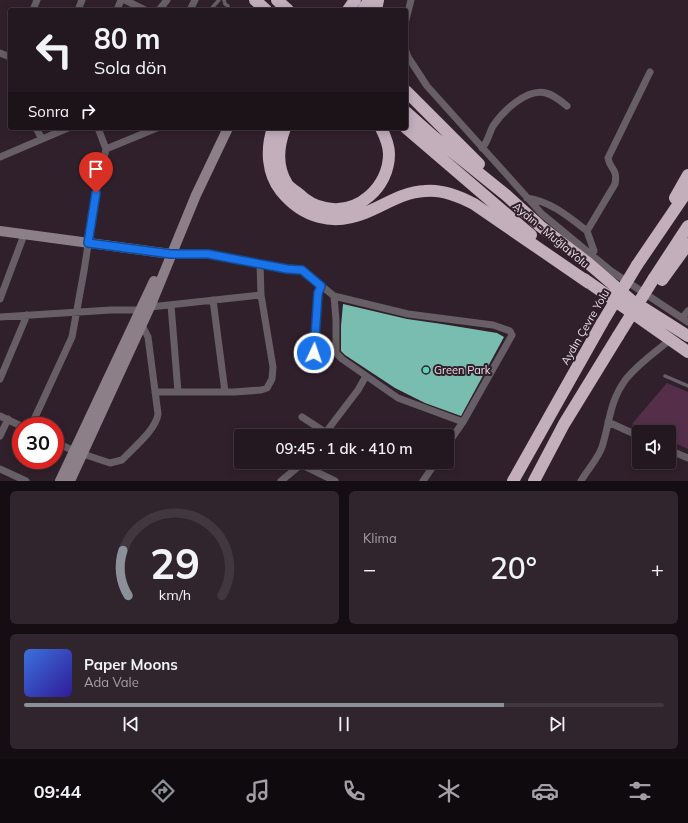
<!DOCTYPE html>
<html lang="tr">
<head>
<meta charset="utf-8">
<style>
	body { margin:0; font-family:Mulish,sans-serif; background:#30252d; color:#f1f3f6; height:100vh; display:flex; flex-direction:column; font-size:15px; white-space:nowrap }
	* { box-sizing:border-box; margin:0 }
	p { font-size:13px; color:#a3a0a5 }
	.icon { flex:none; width:22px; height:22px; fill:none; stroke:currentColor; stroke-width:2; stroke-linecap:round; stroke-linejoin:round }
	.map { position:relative; height:481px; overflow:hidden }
	.side { display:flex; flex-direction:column; gap:10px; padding:10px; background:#140d12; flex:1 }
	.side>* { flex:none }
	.banner { position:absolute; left:8px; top:8px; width:400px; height:122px; border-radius:4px; box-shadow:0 2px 10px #0003,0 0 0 1px #41373e; background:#241820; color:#f1f3f6; overflow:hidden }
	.buttons { position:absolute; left:632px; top:425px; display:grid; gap:8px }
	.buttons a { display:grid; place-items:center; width:44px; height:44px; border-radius:4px; background:#241820; box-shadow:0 2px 10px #0003,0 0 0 1px #41373e; font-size:20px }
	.speed { position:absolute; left:12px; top:417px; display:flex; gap:8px; font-size:20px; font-weight:700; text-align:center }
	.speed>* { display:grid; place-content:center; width:52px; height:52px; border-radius:50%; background:#241820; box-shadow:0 2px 10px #0003,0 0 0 1px #41373e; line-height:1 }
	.speed .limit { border:6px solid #d22; background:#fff; color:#111 }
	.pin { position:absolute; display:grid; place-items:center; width:34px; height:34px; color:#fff; margin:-41px -17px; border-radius:50% 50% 50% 0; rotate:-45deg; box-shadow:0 0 4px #0007 }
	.pin .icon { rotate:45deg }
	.me { position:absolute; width:44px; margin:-22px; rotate:3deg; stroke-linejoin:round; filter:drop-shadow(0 0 3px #0008) }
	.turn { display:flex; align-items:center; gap:14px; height:84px; padding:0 20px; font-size:18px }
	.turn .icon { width:52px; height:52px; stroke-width:2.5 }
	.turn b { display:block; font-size:28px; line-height:34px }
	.then { display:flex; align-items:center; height:38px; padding:0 20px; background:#0003; gap:8px; font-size:15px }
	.big { font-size:30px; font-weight:600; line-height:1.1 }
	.side .card { flex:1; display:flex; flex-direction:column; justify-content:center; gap:6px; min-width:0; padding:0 14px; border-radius:6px; background:#30252d }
	.side .dial { align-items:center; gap:0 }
	.dial svg { height:104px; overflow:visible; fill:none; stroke:#41373e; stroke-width:7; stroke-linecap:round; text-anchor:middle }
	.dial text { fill:#f1f3f6; stroke:none }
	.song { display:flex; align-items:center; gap:12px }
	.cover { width:48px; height:48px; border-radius:6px; background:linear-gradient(135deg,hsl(220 70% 55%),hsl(250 70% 35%)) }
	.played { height:4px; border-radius:2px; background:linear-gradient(90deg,#8c9099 75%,#41373e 75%) }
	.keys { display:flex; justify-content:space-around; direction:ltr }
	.heat { display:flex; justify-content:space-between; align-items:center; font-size:22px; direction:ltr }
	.side .tiles { flex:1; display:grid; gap:10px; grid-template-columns:1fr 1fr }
	.card:last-child { grid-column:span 2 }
	.trip { position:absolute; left:234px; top:429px; width:220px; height:40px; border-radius:4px; background:#241820; box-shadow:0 2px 10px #0003,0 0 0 1px #41373e; font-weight:600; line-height:40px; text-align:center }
	.tab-bar { display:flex; height:64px; justify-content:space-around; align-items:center; background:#0e0a0d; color:#a3a0a5 }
	.tab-bar .icon { width:28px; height:28px }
	.tab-bar .active { color:#8c9099 }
	.tab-bar b { font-size:18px; color:#f1f3f6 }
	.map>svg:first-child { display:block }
</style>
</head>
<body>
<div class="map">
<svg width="688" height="481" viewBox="0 0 688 481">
	<rect width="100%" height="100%" fill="#30202b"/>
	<path fill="#552f4a" d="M667 383 688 392V449L669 440V432H650L632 424Z"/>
	<path fill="#78bdaf" d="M343 304 407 319 442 324 497 333 504 337 461 416 425 403 395 388 345 355 341 351V326Z"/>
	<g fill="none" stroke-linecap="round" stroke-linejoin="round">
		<path stroke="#675f65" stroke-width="3.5" d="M224 0 225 4 228 6
			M210 10 219 0
			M665 376 688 386"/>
		<path stroke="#675f65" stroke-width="7" d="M125 0 145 10
			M33 10 37 0
			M78 10 82 0
			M117 10 121 0
			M159 10 167 0
			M190 10 195 0
			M406 20 411 0
			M406 51 408 57 427 86 542 214 611 271 688 322
			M0 53 10 57
			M36 128 42 139
			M482 148C488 142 489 133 493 126 503 111 527 88 546 93 554 95 561 101 567 106
			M106 149 157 128
			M0 157 68 128
			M527 198C550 201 569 217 587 231
			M171 254H208L287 269 302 270 334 296 336 320V353L342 359 398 398 463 422
			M590 259 594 251 587 231 615 184C618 168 610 170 608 158L650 72
			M260 264 261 295
			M334 296 408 314 493 325 510 331 512 335 463 422 447 445
			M0 299 24 235
			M213 300 225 392
			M171 305 178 392
			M150 307 261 295 273 367 272 379 267 388 261 390 234 392H155
			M0 317 111 310H141
			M682 318 688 311
			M314 353 318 293 321 286
			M0 379 27 315
			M0 416 21 426
			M302 417 325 432
			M608 422 639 436
			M31 426 72 337 84 271 96 193 106 149 98 128
			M0 436 8 419
			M323 436 358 390 366 376
			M55 442 74 451 110 463 122 460C133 448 156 430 158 414L148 337 142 325
			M669 450 688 458
			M296 462 335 481
			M0 469 26 481
			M281 481 304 462
			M423 481 436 462
			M581 481C587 470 598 459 602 447 610 422 609 402 626 379 638 364 655 352 670 340"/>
		<path stroke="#8d7f88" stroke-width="10" d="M0 231 171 254
			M60 481 154 281
			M70 481 150 307 196 195 228 128"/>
		<path stroke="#c3aebc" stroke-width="12" d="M255 0 266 10
			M277 0 288 10
			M348 10 355 0
			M363 10 369 0
			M376 10 378 0
			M406 91 479 164
			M406 112 434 137 506 195 540 226 588 263 631 300 688 336
			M273 128C266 149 267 173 281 191 303 218 333 226 365 213 385 205 403 192 425 191 442 189 459 196 474 204L589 283
			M285 128C278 146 276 166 287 184 290 188 295 191 299 194 306 201 315 206 325 208 358 215 389 187 389 154 389 145 385 136 381 128
			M406 128 531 235
			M675 198 688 175
			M637 265 688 190
			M654 278 688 226
			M584 279 688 352
			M662 280 688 244
			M513 481 602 323
			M534 481 564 424 618 336"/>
		<path stroke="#c3aebc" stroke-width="12" d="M602 323 637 265
			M618 336 654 278"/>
	</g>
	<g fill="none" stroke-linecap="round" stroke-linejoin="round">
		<defs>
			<path id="route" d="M96 193 88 243 171 254H208L287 269 302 270 321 286 318 293 314 353"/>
		</defs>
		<use href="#route" stroke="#114b97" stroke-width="10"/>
		<use href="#route" stroke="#1a73e8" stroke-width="7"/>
	</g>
	<circle fill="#5dceb9" stroke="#30202b" stroke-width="1.5" cx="426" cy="370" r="4"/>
	<g text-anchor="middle" stroke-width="4" stroke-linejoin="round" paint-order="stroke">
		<g font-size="11" fill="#ebe0e7" stroke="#30202b">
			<text transform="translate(551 235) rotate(40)" y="4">Aydın - Muğla Yolu</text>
			<text transform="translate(585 327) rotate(-60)" y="4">Aydın Çevre Yolu</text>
		</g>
		<g font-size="11" fill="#ebe0e7" stroke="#30202b" text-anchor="start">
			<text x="434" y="374">Green Park</text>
		</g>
	</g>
</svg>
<div class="buttons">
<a><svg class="icon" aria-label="sound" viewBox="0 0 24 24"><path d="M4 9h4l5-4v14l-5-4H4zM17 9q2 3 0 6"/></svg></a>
</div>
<div class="speed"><div class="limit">30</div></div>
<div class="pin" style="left:96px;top:193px;background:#d93025"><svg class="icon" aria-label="arrive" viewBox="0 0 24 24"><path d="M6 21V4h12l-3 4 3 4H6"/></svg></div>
<svg class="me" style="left:314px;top:353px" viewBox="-20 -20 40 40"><circle r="17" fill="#1a73e8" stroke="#fff" stroke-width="3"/><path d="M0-11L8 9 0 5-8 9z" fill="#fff"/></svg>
<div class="trip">09:45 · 1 dk · 410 m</div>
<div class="banner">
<div class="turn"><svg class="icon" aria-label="left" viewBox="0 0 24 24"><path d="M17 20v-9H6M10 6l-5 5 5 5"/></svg><div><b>80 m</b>Sola dön</div></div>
<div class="then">Sonra<svg class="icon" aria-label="right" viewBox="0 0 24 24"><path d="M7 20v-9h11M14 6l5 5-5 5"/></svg></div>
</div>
</div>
<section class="side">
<div class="tiles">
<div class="card dial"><svg viewBox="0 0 100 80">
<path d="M14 69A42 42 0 1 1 86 69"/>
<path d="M14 69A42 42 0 0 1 10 34" stroke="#8c9099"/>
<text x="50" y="56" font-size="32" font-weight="700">29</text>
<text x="50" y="72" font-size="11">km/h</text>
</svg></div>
<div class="card"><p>Klima</p>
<div class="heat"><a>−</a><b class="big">20°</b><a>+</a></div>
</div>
<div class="card">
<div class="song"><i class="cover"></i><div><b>Paper Moons</b><p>Ada Vale</p></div></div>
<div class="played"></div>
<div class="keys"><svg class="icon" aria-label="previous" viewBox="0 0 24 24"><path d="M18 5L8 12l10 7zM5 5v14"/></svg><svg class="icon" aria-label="pause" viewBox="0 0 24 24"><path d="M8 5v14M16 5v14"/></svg><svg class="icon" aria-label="next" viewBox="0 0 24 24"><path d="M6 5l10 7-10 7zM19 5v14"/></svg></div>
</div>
</div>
</section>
<nav class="tab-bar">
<b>09:44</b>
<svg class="icon active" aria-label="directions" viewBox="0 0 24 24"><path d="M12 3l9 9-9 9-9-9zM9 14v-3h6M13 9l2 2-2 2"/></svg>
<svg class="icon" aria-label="music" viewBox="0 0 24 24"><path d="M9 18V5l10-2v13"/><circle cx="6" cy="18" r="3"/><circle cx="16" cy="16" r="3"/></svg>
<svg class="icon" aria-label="phone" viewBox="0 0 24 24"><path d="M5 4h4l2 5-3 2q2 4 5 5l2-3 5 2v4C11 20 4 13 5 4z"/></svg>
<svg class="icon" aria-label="climate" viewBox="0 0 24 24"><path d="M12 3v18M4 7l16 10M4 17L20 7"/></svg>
<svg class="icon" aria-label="car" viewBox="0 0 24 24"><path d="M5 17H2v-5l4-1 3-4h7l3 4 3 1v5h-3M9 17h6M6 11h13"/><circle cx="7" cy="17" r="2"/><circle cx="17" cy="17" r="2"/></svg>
<svg class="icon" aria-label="filters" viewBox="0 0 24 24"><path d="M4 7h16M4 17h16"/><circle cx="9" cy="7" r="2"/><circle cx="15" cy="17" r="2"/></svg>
</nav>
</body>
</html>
